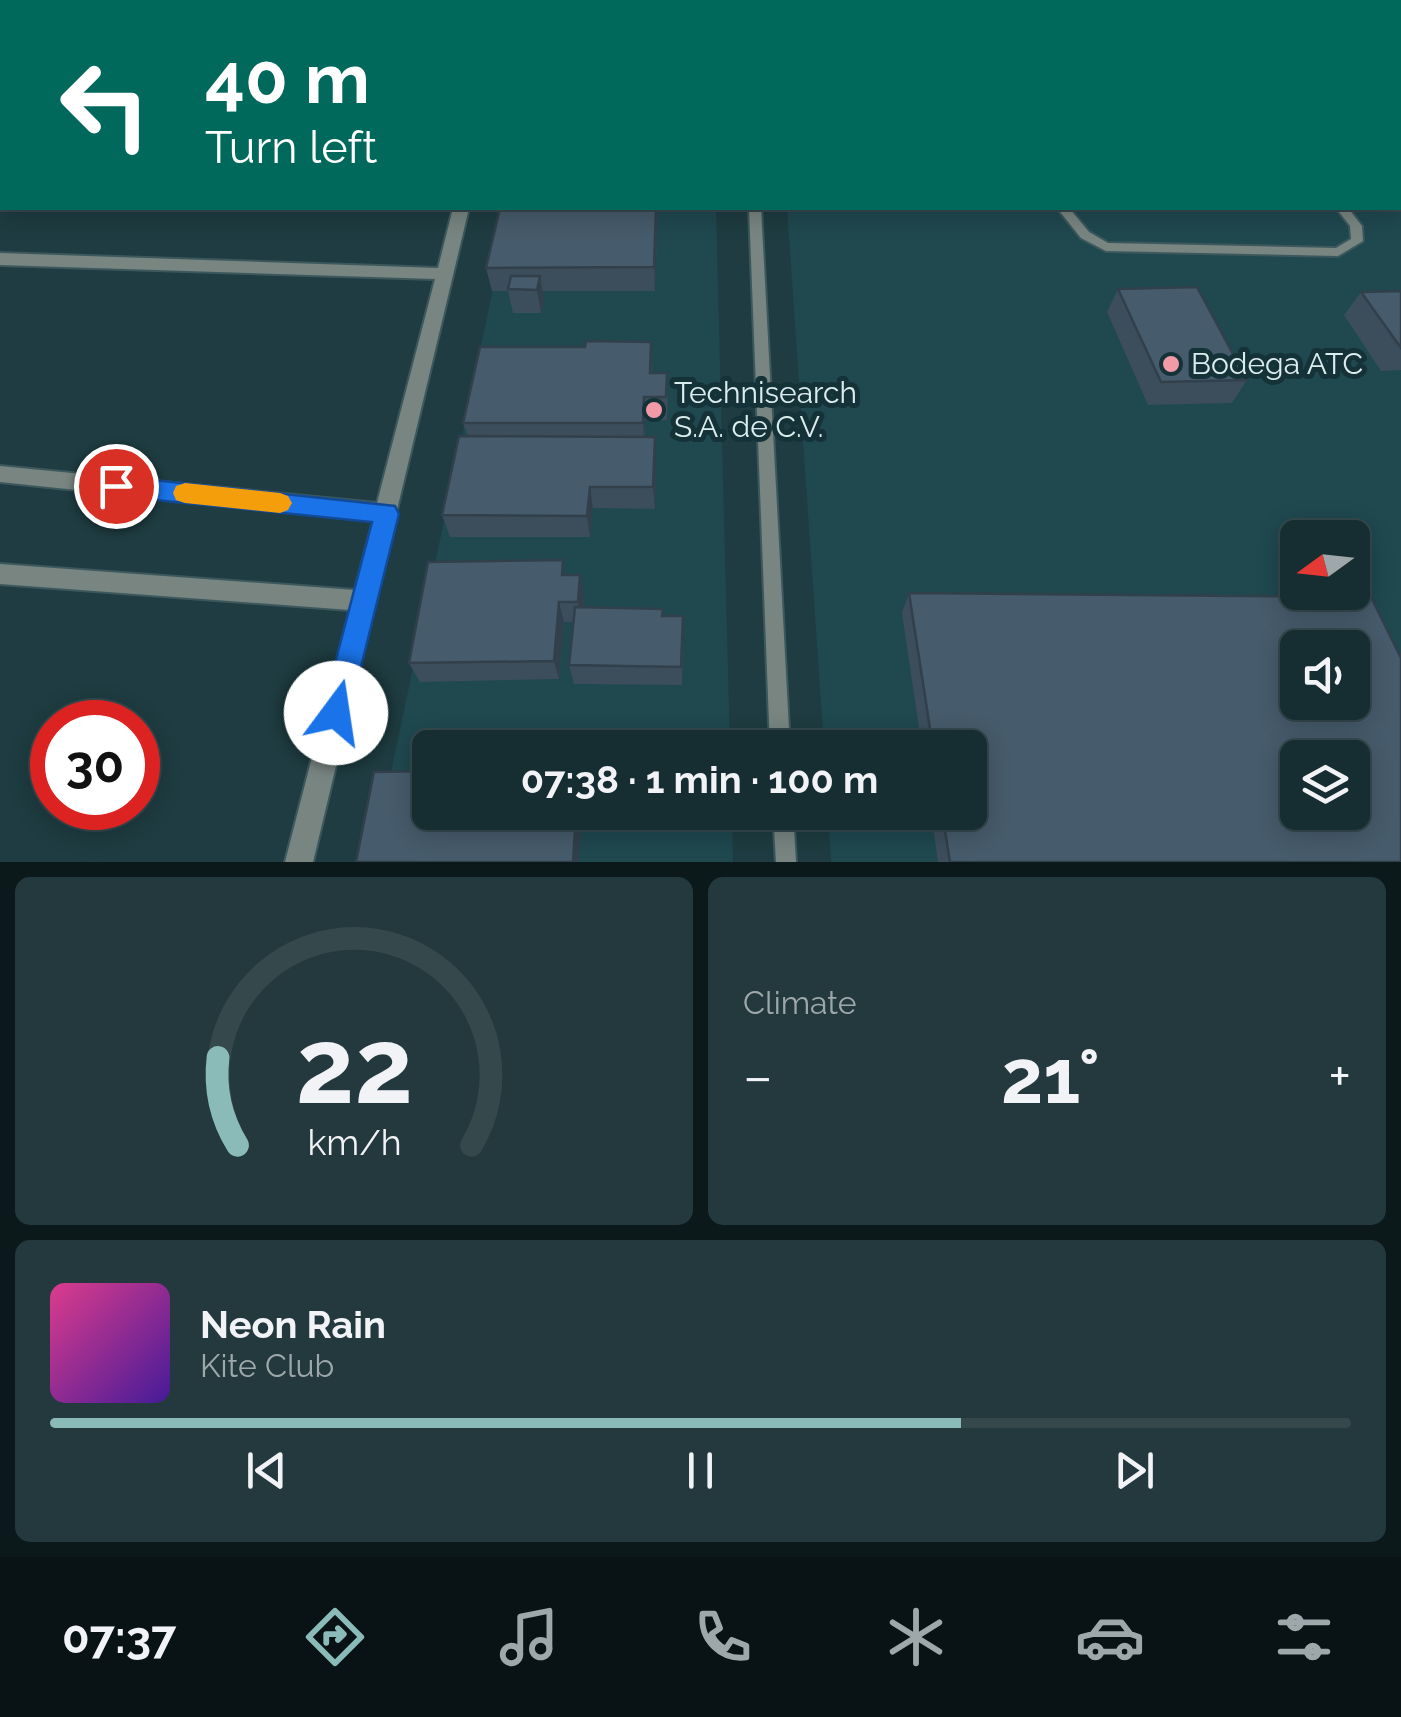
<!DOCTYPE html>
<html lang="en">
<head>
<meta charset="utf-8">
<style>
	body { margin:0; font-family:Raleway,sans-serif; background:#23393d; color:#f1f3f6; height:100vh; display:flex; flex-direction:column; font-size:38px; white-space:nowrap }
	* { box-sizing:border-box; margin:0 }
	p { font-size:32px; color:#9ea8ab }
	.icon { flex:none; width:55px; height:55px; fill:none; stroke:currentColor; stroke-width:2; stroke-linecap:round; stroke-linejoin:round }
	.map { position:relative; height:862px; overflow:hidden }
	.details { display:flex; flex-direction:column; gap:15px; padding:15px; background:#0c191b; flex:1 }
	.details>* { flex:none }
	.top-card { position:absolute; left:0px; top:0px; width:1402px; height:210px; box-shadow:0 5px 25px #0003,0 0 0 2px #35494d; background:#00695c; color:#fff; overflow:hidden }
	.needle { width:65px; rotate:255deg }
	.controls { position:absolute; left:1280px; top:520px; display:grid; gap:20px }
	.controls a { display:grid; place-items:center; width:90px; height:90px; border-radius:15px; background:#162d31; box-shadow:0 5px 25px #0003,0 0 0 2px #35494d; font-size:50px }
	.speed { position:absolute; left:30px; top:700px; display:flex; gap:20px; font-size:50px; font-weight:700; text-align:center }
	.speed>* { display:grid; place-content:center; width:130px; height:130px; border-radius:50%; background:#162d31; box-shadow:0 5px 25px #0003,0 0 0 2px #35494d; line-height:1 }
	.speed .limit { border:15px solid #d22; background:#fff; color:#111 }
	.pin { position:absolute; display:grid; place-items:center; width:85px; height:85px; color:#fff; margin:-42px; border:5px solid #fff; border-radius:50%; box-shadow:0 2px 10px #0007 }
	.me { position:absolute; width:110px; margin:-55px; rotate:14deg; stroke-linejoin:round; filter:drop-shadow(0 0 8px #0008) }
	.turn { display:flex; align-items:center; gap:35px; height:210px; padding:0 40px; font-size:45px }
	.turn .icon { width:130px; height:130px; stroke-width:2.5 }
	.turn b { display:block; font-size:70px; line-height:85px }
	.big { font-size:75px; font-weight:700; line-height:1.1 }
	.details .widget { flex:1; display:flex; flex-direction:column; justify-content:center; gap:15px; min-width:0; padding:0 35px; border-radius:15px; background:#23393d }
	.details .dial { align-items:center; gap:0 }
	.dial svg { height:260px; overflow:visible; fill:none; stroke:#35494d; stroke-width:7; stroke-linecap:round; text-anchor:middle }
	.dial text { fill:#f1f3f6; stroke:none }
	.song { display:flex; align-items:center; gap:30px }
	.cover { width:120px; height:120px; border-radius:15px; background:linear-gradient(135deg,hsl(330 70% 55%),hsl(260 70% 35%)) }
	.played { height:10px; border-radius:5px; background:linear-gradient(90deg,#8bbbb9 70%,#35494d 70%) }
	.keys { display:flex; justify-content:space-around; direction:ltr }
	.heat { display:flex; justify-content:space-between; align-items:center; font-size:55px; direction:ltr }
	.details .tiles { flex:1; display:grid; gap:15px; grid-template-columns:1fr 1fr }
	.widget:last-child { grid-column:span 2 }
	.trip { position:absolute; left:412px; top:730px; width:575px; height:100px; border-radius:15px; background:#162d31; box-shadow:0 5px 25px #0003,0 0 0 2px #35494d; font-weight:700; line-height:100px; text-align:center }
	.menu { display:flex; height:160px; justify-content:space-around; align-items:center; background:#091214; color:#9ea8ab }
	.menu .icon { width:70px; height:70px }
	.menu .current { color:#8bbbb9 }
	.menu b { font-size:45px; color:#f1f3f6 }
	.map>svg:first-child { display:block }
</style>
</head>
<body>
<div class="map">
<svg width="1401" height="862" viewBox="0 0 1401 862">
	<rect width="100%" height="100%" fill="#1e3c41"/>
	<path fill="#1f484f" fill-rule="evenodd" d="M767 0H1401V862H831L828 813 970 812V748L824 747 787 208H1400V2ZM1298 538H1352V592H1298ZM1298 648H1352V702H1298ZM1298 758H1352V812H1298Z
		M510 208H716L730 747 430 748V812L732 813 733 862H372Z"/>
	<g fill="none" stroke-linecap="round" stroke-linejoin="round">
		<defs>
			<path id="lane" d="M740 0H750L751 2H742Z
				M961 0H971L972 2H963Z
				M749 208H761L790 748H770Z
				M1057 208H1069L1089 232 1108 243 1336 248 1351 239 1350 226 1336 208H1348L1362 226 1363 241 1338 256 1106 251 1081 238Z
				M773 812H793L796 862H776Z"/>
			<path id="street" d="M215 0H227L228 2H216Z
				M453 208H469L313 862H285L350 610 0 584V564L355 590 373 521 0 482V466L377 503 435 279 0 265V253L438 268Z"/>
			<path id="secondary" d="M348 2 357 0
				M0 104 2 103"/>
		</defs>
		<use href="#lane" stroke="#3c585d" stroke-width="4"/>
		<use href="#street" stroke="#3c585d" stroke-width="4"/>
		<use href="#secondary" stroke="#3c585d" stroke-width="24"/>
		<use href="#lane" fill="#788581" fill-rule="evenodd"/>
		<use href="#street" fill="#788581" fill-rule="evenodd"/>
		<use href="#secondary" stroke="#9cb1ab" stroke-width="20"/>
	</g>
	<path fill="#3c4e5c" d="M1008 0H1193L1192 2H1009Z
		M658 208 655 291H542L544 300 541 313H513L508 291H492L486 268Z
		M1118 289 1247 380 1232 403 1148 405 1107 312Z
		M1401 291V370L1381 371 1344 315 1361 292Z
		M651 342 652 373 668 396 667 420H645V437L656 459 655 509 593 508 590 537H450L442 515 468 436 463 423 585 347Z
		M567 575 584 595 583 608 663 609V616L683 636 682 685 574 684 569 665 574 622H564L559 679 420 682 409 663Z
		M909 593 1401 862H938L931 812H970V748H922L902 613Z"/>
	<path fill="#31404b" d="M656 208H658L655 291 654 267Z
		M540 276 544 300 541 313 537 290Z
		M644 397 645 420 644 446 643 423Z
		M655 437 656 459 655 509 653 487Z
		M590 487 593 508 590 537 587 516Z
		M580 575 584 595 582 622 578 602Z
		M559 602 564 622 559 679 554 661Z
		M576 812H582L579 862H573Z"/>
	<path fill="#465b6b" stroke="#31404b" stroke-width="2.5" fill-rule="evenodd" d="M1030 0H1174L1176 2H1031Z
		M500 208H656L654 267 486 268Z
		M511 276H540L537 290 508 289Z
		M1197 287 1247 380 1161 382 1118 289Z
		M1401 291V348L1361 292Z
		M586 341 651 342 650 373H667L666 397H644L643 423H463L480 347H585Z
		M459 436 655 437 653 487H590L587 516 442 515Z
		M563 560 562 575H580L578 602H559L554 661 409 663 428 562Z
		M909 593 1371 597 1401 658V862H950L942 812H970V748H933ZM1298 648H1352V702H1298ZM1298 758H1352V812H1298Z
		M575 607 663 609 662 616H683L681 667 569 665Z
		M430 771V812H576L573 862H356L374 772Z"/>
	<path fill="#1a73e8" stroke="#114b97" stroke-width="2.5" d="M116 476 395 506 399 514 347 723 336 727 326 723 322 713 372 522 116 496 108 493 104 486 108 479Z"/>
	<path fill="#f59e0b" d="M185 483 280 493 288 496 292 503 288 510 280 513 185 503 176 500 173 493 176 486Z"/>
	<g fill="#f39aa8" stroke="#143237" stroke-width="4">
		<circle cx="1171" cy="364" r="10"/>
		<circle cx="654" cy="410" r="10"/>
	</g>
	<g text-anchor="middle" stroke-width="10" stroke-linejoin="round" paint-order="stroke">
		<g font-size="30" fill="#dbecee" stroke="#143237" text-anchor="start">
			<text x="1191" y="374">Bodega ATC</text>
			<text x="674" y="403">Technisearch<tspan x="674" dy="34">S.A. de C.V.</tspan></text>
		</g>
	</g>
</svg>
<div class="controls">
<a><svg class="needle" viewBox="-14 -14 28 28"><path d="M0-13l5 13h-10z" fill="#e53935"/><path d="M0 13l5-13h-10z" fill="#9ea8ab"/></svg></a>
<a><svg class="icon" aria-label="sound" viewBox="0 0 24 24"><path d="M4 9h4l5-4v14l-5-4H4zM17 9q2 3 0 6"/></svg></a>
<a><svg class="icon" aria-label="layers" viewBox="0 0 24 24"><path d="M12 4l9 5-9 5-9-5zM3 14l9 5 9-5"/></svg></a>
</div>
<div class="speed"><div class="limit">30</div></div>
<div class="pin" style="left:116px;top:486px;background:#d93025"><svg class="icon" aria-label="arrive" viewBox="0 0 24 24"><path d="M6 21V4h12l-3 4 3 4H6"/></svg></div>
<svg class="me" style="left:336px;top:713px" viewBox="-20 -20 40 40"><circle r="19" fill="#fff"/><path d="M0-13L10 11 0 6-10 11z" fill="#1a73e8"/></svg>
<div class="trip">07:38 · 1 min · 100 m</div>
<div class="top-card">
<div class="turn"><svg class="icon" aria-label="left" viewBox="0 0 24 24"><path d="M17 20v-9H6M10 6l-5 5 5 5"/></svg><div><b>40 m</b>Turn left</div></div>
</div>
</div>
<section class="details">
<div class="tiles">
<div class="widget dial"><svg viewBox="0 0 100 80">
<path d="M14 69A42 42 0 1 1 86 69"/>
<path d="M14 69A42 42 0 0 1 8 42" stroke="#8bbbb9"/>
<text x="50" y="56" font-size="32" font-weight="700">22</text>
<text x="50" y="72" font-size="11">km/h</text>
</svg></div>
<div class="widget"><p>Climate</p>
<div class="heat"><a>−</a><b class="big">21°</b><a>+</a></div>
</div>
<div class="widget">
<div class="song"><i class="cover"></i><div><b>Neon Rain</b><p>Kite Club</p></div></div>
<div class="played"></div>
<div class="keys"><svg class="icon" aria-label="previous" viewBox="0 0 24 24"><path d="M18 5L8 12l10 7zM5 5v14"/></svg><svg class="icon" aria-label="pause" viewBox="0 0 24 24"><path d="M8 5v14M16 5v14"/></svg><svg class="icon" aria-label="next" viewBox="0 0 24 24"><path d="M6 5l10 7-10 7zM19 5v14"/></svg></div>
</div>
</div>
</section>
<nav class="menu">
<b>07:37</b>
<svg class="icon current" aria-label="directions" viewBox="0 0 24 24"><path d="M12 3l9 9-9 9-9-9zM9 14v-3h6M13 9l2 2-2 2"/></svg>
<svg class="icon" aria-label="music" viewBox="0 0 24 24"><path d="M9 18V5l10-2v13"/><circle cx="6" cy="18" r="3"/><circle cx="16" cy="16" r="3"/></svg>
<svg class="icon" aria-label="phone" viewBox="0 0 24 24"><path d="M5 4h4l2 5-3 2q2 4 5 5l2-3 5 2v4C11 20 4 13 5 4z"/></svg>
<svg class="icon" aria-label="climate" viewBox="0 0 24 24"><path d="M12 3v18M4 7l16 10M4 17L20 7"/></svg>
<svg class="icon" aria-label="car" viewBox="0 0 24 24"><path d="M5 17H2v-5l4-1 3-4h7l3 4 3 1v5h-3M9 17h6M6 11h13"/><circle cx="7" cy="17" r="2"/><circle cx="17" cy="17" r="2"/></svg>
<svg class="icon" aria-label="filters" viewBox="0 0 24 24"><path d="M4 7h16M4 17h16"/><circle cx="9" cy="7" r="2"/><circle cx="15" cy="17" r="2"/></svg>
</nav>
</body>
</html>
